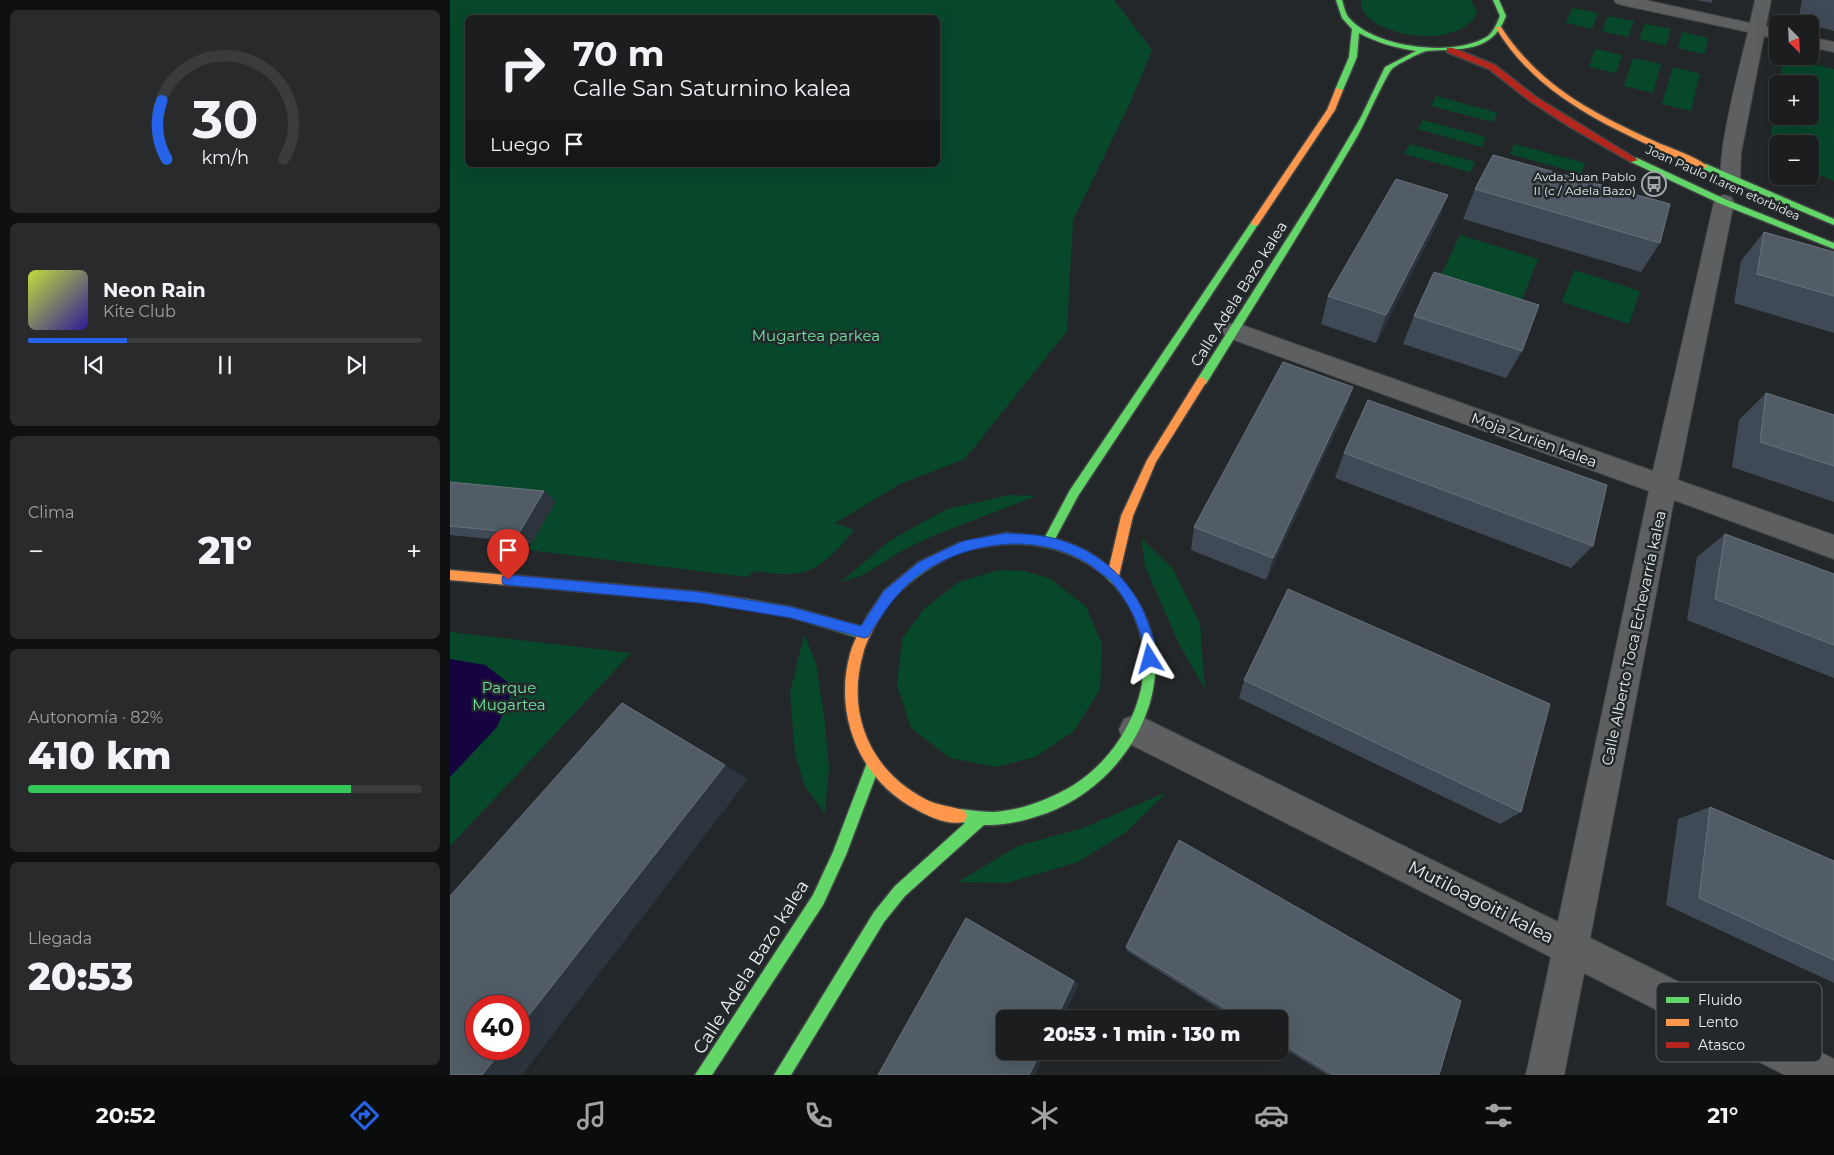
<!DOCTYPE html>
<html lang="es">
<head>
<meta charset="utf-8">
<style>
	body { margin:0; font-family:Montserrat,sans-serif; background:#282a2c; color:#f1f3f6; height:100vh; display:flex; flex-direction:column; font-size:19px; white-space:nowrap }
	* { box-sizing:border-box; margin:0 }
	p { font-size:16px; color:#a0a2a4 }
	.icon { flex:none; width:28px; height:28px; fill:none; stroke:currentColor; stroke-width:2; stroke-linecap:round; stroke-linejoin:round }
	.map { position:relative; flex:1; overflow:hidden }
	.details { display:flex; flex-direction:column; gap:10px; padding:10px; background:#0f1011; width:450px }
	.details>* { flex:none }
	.hud { position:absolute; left:15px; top:15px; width:475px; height:152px; border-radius:8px; box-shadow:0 5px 20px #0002,0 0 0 1px #393b3d; background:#1b1d1f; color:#f1f3f6; overflow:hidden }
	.needle { width:32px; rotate:156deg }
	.tools { position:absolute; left:1319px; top:15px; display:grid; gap:10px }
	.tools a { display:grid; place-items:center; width:50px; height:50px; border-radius:8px; background:#1b1d1f; box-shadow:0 5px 20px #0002,0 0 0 1px #393b3d; font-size:25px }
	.speed { position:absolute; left:15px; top:995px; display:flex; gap:10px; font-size:25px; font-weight:700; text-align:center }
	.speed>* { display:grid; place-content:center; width:65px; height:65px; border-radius:50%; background:#1b1d1f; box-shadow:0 5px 20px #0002,0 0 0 1px #393b3d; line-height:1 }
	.speed .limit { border:8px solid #d22; background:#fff; color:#111 }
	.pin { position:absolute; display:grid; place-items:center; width:42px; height:42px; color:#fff; margin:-51px -21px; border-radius:50% 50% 50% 0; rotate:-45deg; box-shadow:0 0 5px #0007 }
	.pin .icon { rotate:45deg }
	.me { position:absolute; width:55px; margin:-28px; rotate:352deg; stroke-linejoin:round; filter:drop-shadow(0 0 4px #0008) }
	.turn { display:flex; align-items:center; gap:18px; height:105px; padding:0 25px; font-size:22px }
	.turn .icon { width:65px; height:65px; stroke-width:2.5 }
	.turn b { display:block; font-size:35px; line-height:42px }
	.then { display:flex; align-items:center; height:48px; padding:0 25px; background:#0003; gap:10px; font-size:19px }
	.big { font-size:38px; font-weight:800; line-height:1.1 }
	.details .card { flex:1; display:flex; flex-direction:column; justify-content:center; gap:8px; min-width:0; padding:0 18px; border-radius:8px; background:#282a2c }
	.details .dial { align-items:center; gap:0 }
	.dial svg { height:130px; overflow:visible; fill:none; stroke:#393b3d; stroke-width:7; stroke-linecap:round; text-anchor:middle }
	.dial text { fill:#f1f3f6; stroke:none }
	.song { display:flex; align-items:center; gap:15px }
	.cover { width:60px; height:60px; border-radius:8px; background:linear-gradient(135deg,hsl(70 70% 55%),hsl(250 70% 35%)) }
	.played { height:5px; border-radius:2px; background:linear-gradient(90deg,#2563eb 25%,#393b3d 25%) }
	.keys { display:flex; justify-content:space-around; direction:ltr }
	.heat { display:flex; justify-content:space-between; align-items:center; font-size:28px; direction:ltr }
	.charge { height:8px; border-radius:4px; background:linear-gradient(90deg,#34c759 82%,#393b3d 0) }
	.trip { position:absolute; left:546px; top:1010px; width:292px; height:50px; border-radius:8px; background:#1b1d1f; box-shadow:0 5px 20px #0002,0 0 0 1px #393b3d; font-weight:800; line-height:50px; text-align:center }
	.menu { display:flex; height:80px; justify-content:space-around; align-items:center; background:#0b0c0c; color:#a0a2a4 }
	.menu .icon { width:35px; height:35px }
	.menu .active { color:#2563eb }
	.menu b { font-size:22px; color:#f1f3f6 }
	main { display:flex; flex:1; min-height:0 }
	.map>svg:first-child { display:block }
</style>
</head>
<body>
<main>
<section class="details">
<div class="card dial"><svg viewBox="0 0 100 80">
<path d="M14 69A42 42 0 1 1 86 69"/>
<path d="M14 69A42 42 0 0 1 11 33" stroke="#2563eb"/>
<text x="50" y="56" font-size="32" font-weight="700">30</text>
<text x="50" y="72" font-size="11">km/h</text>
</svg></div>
<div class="card">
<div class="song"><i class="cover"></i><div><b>Neon Rain</b><p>Kite Club</p></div></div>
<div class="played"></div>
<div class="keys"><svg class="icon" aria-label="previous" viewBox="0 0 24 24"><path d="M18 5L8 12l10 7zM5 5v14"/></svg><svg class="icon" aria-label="pause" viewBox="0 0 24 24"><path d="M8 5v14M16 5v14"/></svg><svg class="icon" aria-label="next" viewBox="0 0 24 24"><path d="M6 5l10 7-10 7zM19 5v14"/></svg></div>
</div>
<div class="card"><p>Clima</p>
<div class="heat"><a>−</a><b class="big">21°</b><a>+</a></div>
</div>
<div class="card"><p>Autonomía · 82%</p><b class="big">410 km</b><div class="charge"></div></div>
<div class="card"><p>Llegada</p><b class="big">20:53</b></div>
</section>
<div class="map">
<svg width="1384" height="1075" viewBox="0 0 1384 1075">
	<rect width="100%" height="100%" fill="#242729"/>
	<path fill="#07482b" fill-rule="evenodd" d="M0 0H664L702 50 680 103 623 220 617 331 515 459 450 484 385 523 404 530C370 571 357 580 304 571L298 577 78 550 105 502 0 491ZM18 18H488V165H18Z
		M911 0H1021L1027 12C1013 48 932 40 913 11 911 8 911 4 911 0Z
		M1122 8 1148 13 1142 29 1116 23Z
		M1158 16 1184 21 1178 37 1152 31Z
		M1195 24 1221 29 1216 46 1189 39Z
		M1232 32 1258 38 1255 54 1228 48Z
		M1145 49 1172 55 1166 73 1139 67Z
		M1334 57 1384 69V181L1360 171V144H1328L1327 159 1318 155 1327 95 1328 116H1360V84H1329Z
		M1183 58 1211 64 1203 93 1174 86Z
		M1223 67 1250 74 1241 111 1212 104Z
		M986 96 1048 113 1043 122 981 106Z
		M973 120 1036 137 1032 147 968 129Z
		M960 144 1025 162 1020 172 954 154Z
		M1064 144 1135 163 1131 174 1060 154Z
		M1010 235 1088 259 1066 315 985 288Z
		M1124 270 1190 291 1179 324 1112 302Z
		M559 495 586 496 485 535 453 550 413 575 391 582 439 541 497 509Z
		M691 538 722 568 750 624 755 689 728 642 695 566Z
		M549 570 575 571 601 579 636 607 652 644 650 689 624 731 585 757 546 767 500 758 461 728 447 685 452 639 474 609 509 582Z
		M0 632 181 653 0 846Z
		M354 634 366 663 375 724 379 767 375 813 355 787 345 754 340 693Z
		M717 792 676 832 628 862 557 883 508 882 568 846 633 828Z"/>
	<path fill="#160440" d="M0 659 35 665 64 687 47 727 0 777Z"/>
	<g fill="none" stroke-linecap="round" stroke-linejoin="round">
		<defs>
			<path id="street" d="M1164 0H1195L1300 23 1305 0H1321L1316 26 1328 29V39L1314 36 1291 153 1290 178 1287 182 1280 184 1273 182C1263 167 1292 57 1298 32L1172 5 1166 3Z
				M1360 37 1384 42V52L1360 47Z
				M1274 195 1281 197 1284 202 1228 480 1384 535V559L1224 500 1140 938 1384 1059V1075H1335L1134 973 1114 1075H1076L1101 957 674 741 669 730 674 719 685 715 696 719 1108 922 1199 491 776 337 772 331 776 325 784 323 792 325 1203 471 1264 202 1267 197Z"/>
			<path id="fast" d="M886 0H892C894 6 895 13 899 18 925 48 1005 58 1038 36 1044 31 1047 23 1050 16L1043 0H1049L1056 16C1042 54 1010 48 977 51 971 52 948 64 943 68 937 72 915 123 908 135 859 219 807 301 756 384H748L747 381 748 378 868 190 911 117 935 67 966 51C946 48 927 43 909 33L907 57 893 90 886 92 885 90 899 57 902 29 892 18Z
				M1181 158H1187L1277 200 1384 243V249L1271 204 1181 162Z
				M1250 164H1256L1384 219V225L1250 168Z
				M805 220 809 223 628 496 605 539C636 547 660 563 679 589 741 670 685 780 597 813 577 820 556 826 534 825L455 896 434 922 341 1075H324L424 912 445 886 515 823 505 821 503 816 505 811 510 809C521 810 533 812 544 812 572 810 598 800 622 786 674 754 708 686 688 626 667 563 599 535 538 546 531 548 523 548 516 550 491 558 462 579 443 598 436 605 432 615 426 623L422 624 418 623 416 619 418 615 434 591 469 562 509 543 556 533 595 537 620 490 802 221Z
				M295 599 341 607 413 627 417 629 419 633 417 637 413 639 341 617 295 609 291 608 289 604 291 600Z
				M423 758 428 760 430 765 396 855 373 905 262 1075H245L363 895 383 852 418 760Z"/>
			<path id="slow" d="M1047 27H1051C1089 85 1140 112 1202 140 1216 147 1246 156 1257 166L1256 168H1250C1175 134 1090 102 1046 28Z
				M886 88 893 90 885 110 808 225H802V221L877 110Z
				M752 377 757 381 706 462 683 516 669 576 667 580 663 581 659 580 657 576 671 516 697 460 748 378Z
				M0 570 250 592 295 599 299 600 301 604 299 608 295 609 250 602 0 580Z
				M422 614 426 615 428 619C423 631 416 641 413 654 396 714 420 770 475 799 488 806 502 806 515 811L517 816 515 821C501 827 480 817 467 810 410 781 383 715 400 654 404 640 411 628 418 615Z"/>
			<path id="jam" d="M997 48H1003L1045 65 1086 97 1188 160 1181 162 1120 127 1080 101 1039 69 997 52Z"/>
		</defs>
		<use href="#street" stroke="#424546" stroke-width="2"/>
		<use href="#fast" stroke="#424546" stroke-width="3"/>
		<use href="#slow" stroke="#424546" stroke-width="3"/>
		<use href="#jam" stroke="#424546" stroke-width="3"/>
		<use href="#street" fill="#5d5f60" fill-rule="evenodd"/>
		<use href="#fast" fill="#63d668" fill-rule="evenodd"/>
		<use href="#slow" fill="#ff974d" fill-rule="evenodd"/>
		<use href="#jam" fill="#b3261e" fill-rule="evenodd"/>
	</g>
	<path fill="#3f4a56" d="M1246 0H1263L1261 3Z
		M1352 0H1384V31L1360 25V24H1352L1348 23Z
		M1025 189 1210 243 1191 272 1013 219Z
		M987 224 926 343 871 324 878 296Z
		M1314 232 1384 252V333L1284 303 1291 261Z
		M964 316 1072 351 1056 378 953 344Z
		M903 387 894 413 816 580 741 550 744 527Z
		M1316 393 1384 415V502L1282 467 1289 420Z
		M894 453 1143 546 1121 568 885 478Z
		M0 482 94 491 106 502 81 543 0 535Z
		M1275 534 1384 574V678L1237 620 1247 557Z
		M794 680 1071 812 1050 824 789 698Z
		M1260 807 1384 861V983L1216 905 1228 819Z
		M676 947 989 1075H878L830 1046V1019H786L677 951Z"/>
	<path fill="#2c353d" d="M998 195 987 224 926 343 936 315Z
		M903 387 894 413 816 580 823 558Z
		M94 491 106 502 81 543 69 533Z
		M275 765 298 779 72 1075H32L53 1049H69V1028Z
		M527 924 629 984 612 1019H606Z
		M591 1051H596L585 1075H579Z"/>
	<path fill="#515c66" stroke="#6a737c" d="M1043 155 1220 204 1210 243 1025 189Z
		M946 179 998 195 936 315 878 296Z
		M1314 232 1384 252V296L1307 274Z
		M984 272 1089 305 1072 351 964 316Z
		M833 362 903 387 823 558 744 527Z
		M1316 393 1384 415V466L1310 442Z
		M918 400 1157 485 1143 546 894 453Z
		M0 482 94 491 69 533 0 526Z
		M1275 534 1384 574V645L1265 599Z
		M838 589 1100 704 1071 812 794 680Z
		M172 703 275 765 69 1028V1006H26V1049H53L32 1075H0V896Z
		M1260 807 1384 861V960L1249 898Z
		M729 840 1011 1001 989 1075H884L830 1042V1019H793L676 947Z
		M516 918 624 981 606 1019H555V1051H591L579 1075H428Z"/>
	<path fill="#2563eb" stroke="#184099" d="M556 533C569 534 584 534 598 537 644 546 683 579 698 623 702 635 710 650 704 663L700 665 695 663C692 657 695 651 693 645 689 621 676 599 661 581 656 576 648 572 643 567 595 533 526 539 478 569 451 585 434 611 418 637L414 638 341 618 250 603 58 585 53 584 52 580 53 576 58 575 250 592 341 607 411 626 434 591 469 562 513 541Z"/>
	<defs>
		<symbol id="bus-ring" viewBox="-11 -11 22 22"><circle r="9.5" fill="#23282a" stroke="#a5a9aa" stroke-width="1.5"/><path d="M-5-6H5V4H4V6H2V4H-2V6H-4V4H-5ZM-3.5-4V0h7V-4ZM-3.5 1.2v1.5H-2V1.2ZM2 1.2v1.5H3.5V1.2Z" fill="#a5a9aa"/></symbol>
	</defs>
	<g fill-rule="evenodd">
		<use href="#bus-ring" x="1190" y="170" width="28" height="28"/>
	</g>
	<g text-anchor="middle" stroke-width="5" stroke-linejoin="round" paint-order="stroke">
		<g font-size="12" fill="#ebeff0" stroke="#23282a" text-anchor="end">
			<text x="1186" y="181">Avda. Juan Pablo<tspan x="1186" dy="14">II (c / Adela Bazo)</tspan></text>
		</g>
		<g font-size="12" fill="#ebeff0" stroke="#23282a">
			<text transform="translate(1273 183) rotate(24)" y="4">Joan Paulo II.aren etorbidea</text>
		</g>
		<g font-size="15" fill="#ebeff0" stroke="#23282a">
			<text transform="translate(789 294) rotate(-58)" y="5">Calle Adela Bazo kalea</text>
			<text transform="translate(1084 440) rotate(20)" y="5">Moja Zurien kalea</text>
			<text transform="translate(1184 638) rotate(-78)" y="5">Calle Alberto Toca Echevarría kalea</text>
		</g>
		<g font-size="15" fill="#73e4a1" stroke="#23282a">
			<text x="366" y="341">Mugartea parkea</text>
			<text x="59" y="693">Parque<tspan x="59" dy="17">Mugartea</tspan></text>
		</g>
		<g font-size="18" fill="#ebeff0" stroke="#23282a">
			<text transform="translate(1031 902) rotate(27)" y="6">Mutiloagoiti kalea</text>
			<text transform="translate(301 967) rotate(-58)" y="6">Calle Adela Bazo kalea</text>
		</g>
	</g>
	<rect x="1206" y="982" width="166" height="80" rx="8" fill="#23282a" stroke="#5f6465" stroke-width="1"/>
	<rect x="1216" y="997" width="23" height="6" fill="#63d668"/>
	<rect x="1216" y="1019" width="23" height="7" fill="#ff974d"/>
	<rect x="1216" y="1042" width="23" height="6" fill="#b3261e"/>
	<g font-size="14" fill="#ebeff0">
		<text x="1248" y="1005">Fluido</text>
		<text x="1248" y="1027">Lento</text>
		<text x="1248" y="1050">Atasco</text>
	</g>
</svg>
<div class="tools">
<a><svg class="needle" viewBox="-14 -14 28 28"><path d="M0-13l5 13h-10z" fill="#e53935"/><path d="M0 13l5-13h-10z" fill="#a0a2a4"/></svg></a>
<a>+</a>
<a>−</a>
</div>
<div class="speed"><div class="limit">40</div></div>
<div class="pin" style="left:58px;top:580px;background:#d93025"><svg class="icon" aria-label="arrive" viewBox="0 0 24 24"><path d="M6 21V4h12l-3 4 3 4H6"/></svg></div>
<svg class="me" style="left:700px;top:659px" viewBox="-20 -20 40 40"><path d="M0-17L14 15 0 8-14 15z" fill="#2563eb" stroke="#fff" stroke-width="4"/></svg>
<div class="trip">20:53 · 1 min · 130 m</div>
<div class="hud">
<div class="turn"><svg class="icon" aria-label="right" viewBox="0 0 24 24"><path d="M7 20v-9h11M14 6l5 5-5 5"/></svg><div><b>70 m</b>Calle San Saturnino kalea</div></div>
<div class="then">Luego<svg class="icon" aria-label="arrive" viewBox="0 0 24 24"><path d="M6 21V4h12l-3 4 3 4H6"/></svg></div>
</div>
</div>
</main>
<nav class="menu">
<b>20:52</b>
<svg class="icon active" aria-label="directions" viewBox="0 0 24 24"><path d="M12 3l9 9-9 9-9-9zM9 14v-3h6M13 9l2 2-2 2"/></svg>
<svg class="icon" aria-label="music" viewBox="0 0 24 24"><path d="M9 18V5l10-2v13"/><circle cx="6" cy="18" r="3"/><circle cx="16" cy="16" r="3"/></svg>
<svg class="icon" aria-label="phone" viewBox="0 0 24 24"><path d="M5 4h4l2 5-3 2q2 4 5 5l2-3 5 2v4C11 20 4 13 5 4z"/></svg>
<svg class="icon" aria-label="climate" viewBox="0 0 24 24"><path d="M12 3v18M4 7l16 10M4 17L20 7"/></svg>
<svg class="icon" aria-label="car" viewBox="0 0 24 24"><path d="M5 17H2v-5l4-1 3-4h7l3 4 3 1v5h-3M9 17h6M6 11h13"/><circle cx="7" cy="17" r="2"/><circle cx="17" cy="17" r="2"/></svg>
<svg class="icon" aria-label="filters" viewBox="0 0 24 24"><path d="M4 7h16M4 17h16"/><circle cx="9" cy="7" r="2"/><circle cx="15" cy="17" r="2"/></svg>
<b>21°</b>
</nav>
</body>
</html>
